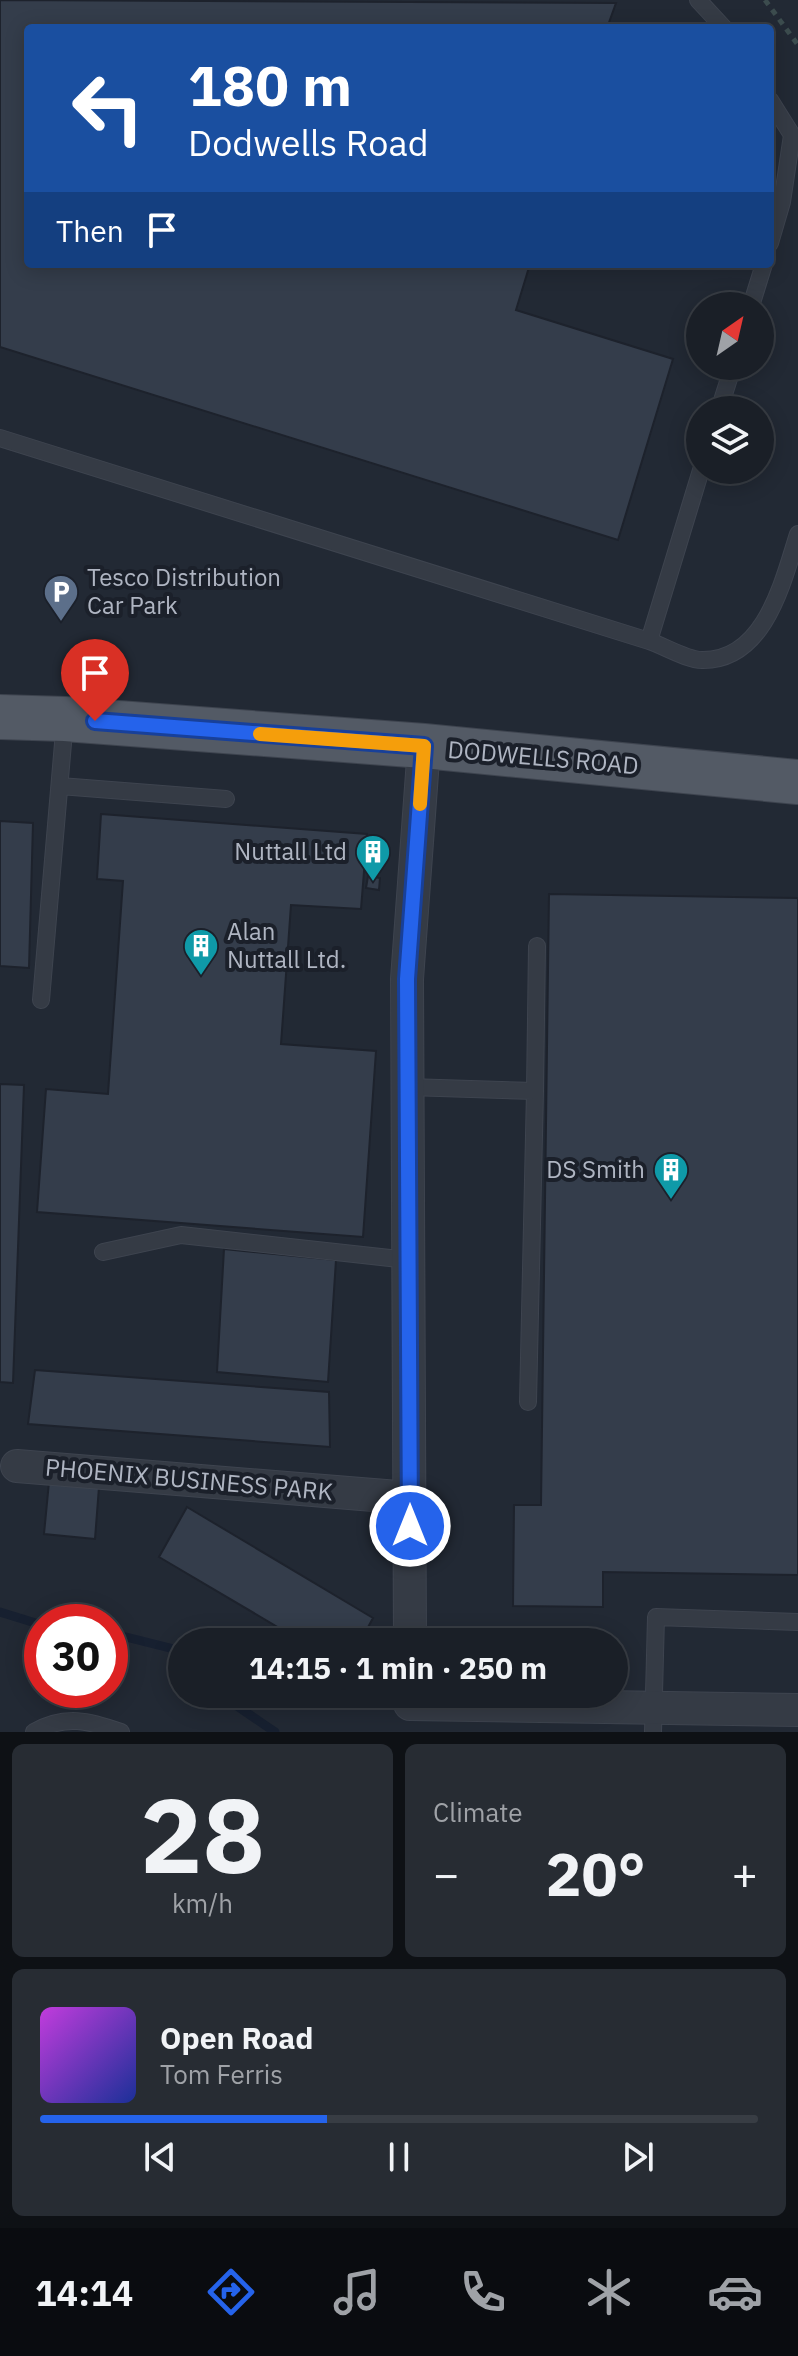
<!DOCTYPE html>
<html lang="en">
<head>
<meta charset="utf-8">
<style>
	body { margin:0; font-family:"IBM Plex Sans",sans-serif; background:#272c33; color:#f1f3f6; height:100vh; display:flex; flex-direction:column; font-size:30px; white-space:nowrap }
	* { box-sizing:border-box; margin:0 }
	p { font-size:26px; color:#9fa2a7 }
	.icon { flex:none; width:44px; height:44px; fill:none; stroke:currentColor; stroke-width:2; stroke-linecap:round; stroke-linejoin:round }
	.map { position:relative; height:1732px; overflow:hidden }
	.panel { display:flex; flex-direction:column; gap:12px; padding:12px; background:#0e1115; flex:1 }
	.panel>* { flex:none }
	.guide { position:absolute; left:24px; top:24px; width:750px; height:244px; border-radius:8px; box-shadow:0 4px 20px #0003,0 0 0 2px #383d44; background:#1a4fa0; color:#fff; overflow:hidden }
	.needle { width:52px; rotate:34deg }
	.controls { position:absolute; left:686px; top:292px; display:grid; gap:16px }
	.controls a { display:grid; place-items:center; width:88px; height:88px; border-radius:50%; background:#1a1f27; box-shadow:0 4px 20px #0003,0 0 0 2px #383d44; font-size:40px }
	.speed { position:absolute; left:24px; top:1604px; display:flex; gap:16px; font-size:40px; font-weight:700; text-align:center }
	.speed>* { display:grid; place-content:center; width:104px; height:104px; border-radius:50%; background:#1a1f27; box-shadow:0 4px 20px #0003,0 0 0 2px #383d44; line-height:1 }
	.speed .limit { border:12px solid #d22; background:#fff; color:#111 }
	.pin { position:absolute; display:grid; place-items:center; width:68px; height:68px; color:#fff; margin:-82px -34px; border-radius:50% 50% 50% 0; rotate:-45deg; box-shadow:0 0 8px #0007 }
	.pin .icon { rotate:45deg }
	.me { position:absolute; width:88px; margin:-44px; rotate:0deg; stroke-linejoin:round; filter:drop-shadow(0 0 6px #0008) }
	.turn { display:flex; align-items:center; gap:28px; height:168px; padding:0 32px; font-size:36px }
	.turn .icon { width:104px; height:104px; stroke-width:2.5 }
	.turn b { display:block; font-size:56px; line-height:68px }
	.then { display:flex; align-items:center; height:76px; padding:0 32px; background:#0003; gap:16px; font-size:30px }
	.big { font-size:60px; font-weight:700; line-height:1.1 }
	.panel .card { flex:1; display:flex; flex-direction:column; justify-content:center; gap:12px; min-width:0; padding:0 28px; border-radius:12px; background:#272c33 }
	.panel .dial { align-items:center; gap:0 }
	.dial b { font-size:104px; line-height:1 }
	.song { display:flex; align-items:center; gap:24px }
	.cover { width:96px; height:96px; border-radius:12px; background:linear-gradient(135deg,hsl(290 70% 55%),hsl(230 70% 35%)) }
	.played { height:8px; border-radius:4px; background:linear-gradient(90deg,#2563eb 40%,#383d44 40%) }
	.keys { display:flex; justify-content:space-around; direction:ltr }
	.heat { display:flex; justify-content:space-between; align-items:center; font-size:44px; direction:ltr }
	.panel .tiles { flex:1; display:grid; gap:12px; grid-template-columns:1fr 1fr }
	.card:last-child { grid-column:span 2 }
	.trip { position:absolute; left:168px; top:1628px; width:460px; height:80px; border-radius:40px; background:#1a1f27; box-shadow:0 4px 20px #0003,0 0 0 2px #383d44; font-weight:700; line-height:80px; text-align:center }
	.tabs { display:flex; height:128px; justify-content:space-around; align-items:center; background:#0a0c10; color:#9fa2a7 }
	.tabs .icon { width:56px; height:56px }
	.tabs .active { color:#2563eb }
	.tabs b { font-size:36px; color:#f1f3f6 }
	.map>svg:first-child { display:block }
</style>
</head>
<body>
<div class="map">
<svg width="798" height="1732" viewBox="0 0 798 1732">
	<rect width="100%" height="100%" fill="#222934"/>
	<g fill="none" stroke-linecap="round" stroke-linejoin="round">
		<path stroke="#172030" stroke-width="9" d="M0 1612 42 1625
			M110 1633 182 1651
			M228 1694 237 1706 275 1732"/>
	</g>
	<path fill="#343d4b" stroke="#1d222c" stroke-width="2" d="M0 0 616 3 607 28H28V264H530L516 310 673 359 618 540 0 347Z
		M101 814 367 834 361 909 291 905 281 1044 376 1051 363 1237 37 1212 46 1089 108 1094 123 881 97 879Z
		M0 821 33 823 29 968 0 966Z
		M368 876 380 878 379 890 366 888Z
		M549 894 798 898V1575L603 1572V1607L513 1606 514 1505H541Z
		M0 1084 24 1085 13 1383 0 1382Z
		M224 1249 336 1260 328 1382 217 1372Z
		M35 1370 329 1392 330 1447 28 1424Z
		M49 1482 99 1487 95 1539 44 1534Z
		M187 1507 373 1618 360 1642H303L159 1557Z"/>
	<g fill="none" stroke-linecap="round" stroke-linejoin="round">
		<defs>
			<path id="lane" d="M698 0 724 28
				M770 100 792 135 782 202 770 243
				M751 306 764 264
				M719 410 733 366
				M0 438 649 641 701 470
				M649 641C664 646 687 660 702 660 765 661 783 581 798 534
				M60 786 226 799
				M41 1000 65 720
				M408 1087 535 1091 528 1402
				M535 1091 537 946
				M103 1252 181 1235 408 1260
				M34 1732C65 1714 90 1721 121 1732
				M653 1732 656 1617 798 1622"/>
			<path id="street" d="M17 1466 410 1498
				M410 1642 407 979 424 746
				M410 1694V1704L798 1710"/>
			<path id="primary" d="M0 717 65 719 424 746 798 782"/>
		</defs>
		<use href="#lane" stroke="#3e444f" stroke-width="18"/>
		<use href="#street" stroke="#3e444f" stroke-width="34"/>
		<use href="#primary" stroke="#3e444f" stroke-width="46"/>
		<path stroke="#3c4c4e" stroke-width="5" stroke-dasharray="6 6" stroke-linecap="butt" d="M765 0 798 45"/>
		<use href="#lane" stroke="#353b45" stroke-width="16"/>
		<use href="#street" stroke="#353b45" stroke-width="32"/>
		<use href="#primary" stroke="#535a65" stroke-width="44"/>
	</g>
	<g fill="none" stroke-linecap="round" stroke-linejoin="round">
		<defs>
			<path id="route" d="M95 721 424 746 407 979 410 1526"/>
		</defs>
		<use href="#route" stroke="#184099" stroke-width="20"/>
		<use href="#route" stroke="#2563eb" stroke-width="14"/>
		<path stroke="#f59e0b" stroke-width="14" d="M260 734 424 746 420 804"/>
	</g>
	<defs>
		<symbol id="parking-pin" viewBox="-11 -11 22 30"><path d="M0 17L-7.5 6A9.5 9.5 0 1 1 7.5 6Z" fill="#5c6f8a" stroke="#1b202a"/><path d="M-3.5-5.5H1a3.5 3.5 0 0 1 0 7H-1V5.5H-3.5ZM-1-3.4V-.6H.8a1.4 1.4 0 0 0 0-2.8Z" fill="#fff"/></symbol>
		<symbol id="building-pin" viewBox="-11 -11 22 30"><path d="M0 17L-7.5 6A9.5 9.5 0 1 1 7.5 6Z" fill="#0f9aa8" stroke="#1b202a"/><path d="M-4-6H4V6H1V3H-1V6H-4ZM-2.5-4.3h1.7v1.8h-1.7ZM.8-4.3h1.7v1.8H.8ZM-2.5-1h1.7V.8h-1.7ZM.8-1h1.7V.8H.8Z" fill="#fff"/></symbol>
	</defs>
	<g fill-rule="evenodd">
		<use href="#parking-pin" x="41" y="572" width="40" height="54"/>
		<use href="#building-pin" x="353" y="832" width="40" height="54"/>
		<use href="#building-pin" x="181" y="926" width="40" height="54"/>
		<use href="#building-pin" x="651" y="1150" width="40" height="54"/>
	</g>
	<g text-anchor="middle" stroke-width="8" stroke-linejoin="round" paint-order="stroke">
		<g font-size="24" fill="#afb5c2" stroke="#1b202a" text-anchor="start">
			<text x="87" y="586">Tesco Distribution<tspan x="87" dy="28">Car Park</tspan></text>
			<text x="347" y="860" text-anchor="end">Nuttall Ltd</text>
			<text x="227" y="940">Alan<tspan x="227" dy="28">Nuttall Ltd.</tspan></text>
			<text x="645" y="1178" text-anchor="end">DS Smith</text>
		</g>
		<g font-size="24" fill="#afb5c2" stroke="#1b202a">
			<text transform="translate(543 758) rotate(5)" y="8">DODWELLS ROAD</text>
			<text transform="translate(189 1480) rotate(5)" y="8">PHOENIX BUSINESS PARK</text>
		</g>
	</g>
</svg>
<div class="controls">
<a><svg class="needle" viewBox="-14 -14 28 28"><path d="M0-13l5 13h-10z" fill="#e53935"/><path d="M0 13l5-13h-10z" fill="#9fa2a7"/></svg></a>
<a><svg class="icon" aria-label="layers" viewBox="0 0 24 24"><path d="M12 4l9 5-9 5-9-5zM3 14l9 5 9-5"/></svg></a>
</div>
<div class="speed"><div class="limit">30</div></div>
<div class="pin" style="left:95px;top:721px;background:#d93025"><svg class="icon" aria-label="arrive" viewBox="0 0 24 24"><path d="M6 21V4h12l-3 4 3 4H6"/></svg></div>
<svg class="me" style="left:410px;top:1526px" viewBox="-20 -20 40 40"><circle r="17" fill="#2563eb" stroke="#fff" stroke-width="3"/><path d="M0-11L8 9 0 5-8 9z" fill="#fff"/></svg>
<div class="trip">14:15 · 1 min · 250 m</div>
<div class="guide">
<div class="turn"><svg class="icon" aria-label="left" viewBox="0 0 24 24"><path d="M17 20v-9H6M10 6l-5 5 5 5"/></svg><div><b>180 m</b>Dodwells Road</div></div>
<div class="then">Then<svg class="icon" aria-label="arrive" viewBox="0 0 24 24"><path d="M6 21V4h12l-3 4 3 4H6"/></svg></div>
</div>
</div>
<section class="panel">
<div class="tiles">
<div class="card dial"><b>28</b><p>km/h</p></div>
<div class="card"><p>Climate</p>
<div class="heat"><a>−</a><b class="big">20°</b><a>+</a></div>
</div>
<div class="card">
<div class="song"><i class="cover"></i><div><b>Open Road</b><p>Tom Ferris</p></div></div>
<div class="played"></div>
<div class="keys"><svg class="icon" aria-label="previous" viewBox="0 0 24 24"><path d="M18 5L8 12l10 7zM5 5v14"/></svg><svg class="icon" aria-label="pause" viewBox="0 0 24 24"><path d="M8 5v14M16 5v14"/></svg><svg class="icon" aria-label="next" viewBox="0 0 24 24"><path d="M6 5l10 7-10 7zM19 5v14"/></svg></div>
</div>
</div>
</section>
<nav class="tabs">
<b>14:14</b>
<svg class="icon active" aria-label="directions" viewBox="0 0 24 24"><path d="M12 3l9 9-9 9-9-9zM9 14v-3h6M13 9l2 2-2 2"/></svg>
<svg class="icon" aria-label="music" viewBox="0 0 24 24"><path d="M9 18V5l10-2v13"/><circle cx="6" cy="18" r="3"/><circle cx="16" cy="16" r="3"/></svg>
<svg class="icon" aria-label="phone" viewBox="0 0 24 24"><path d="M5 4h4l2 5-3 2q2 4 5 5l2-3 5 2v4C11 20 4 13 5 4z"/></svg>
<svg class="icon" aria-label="climate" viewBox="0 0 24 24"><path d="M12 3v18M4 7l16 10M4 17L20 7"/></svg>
<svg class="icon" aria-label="car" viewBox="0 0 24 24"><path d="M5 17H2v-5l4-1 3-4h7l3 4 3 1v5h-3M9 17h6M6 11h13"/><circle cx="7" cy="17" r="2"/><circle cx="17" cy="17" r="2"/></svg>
</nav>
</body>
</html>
